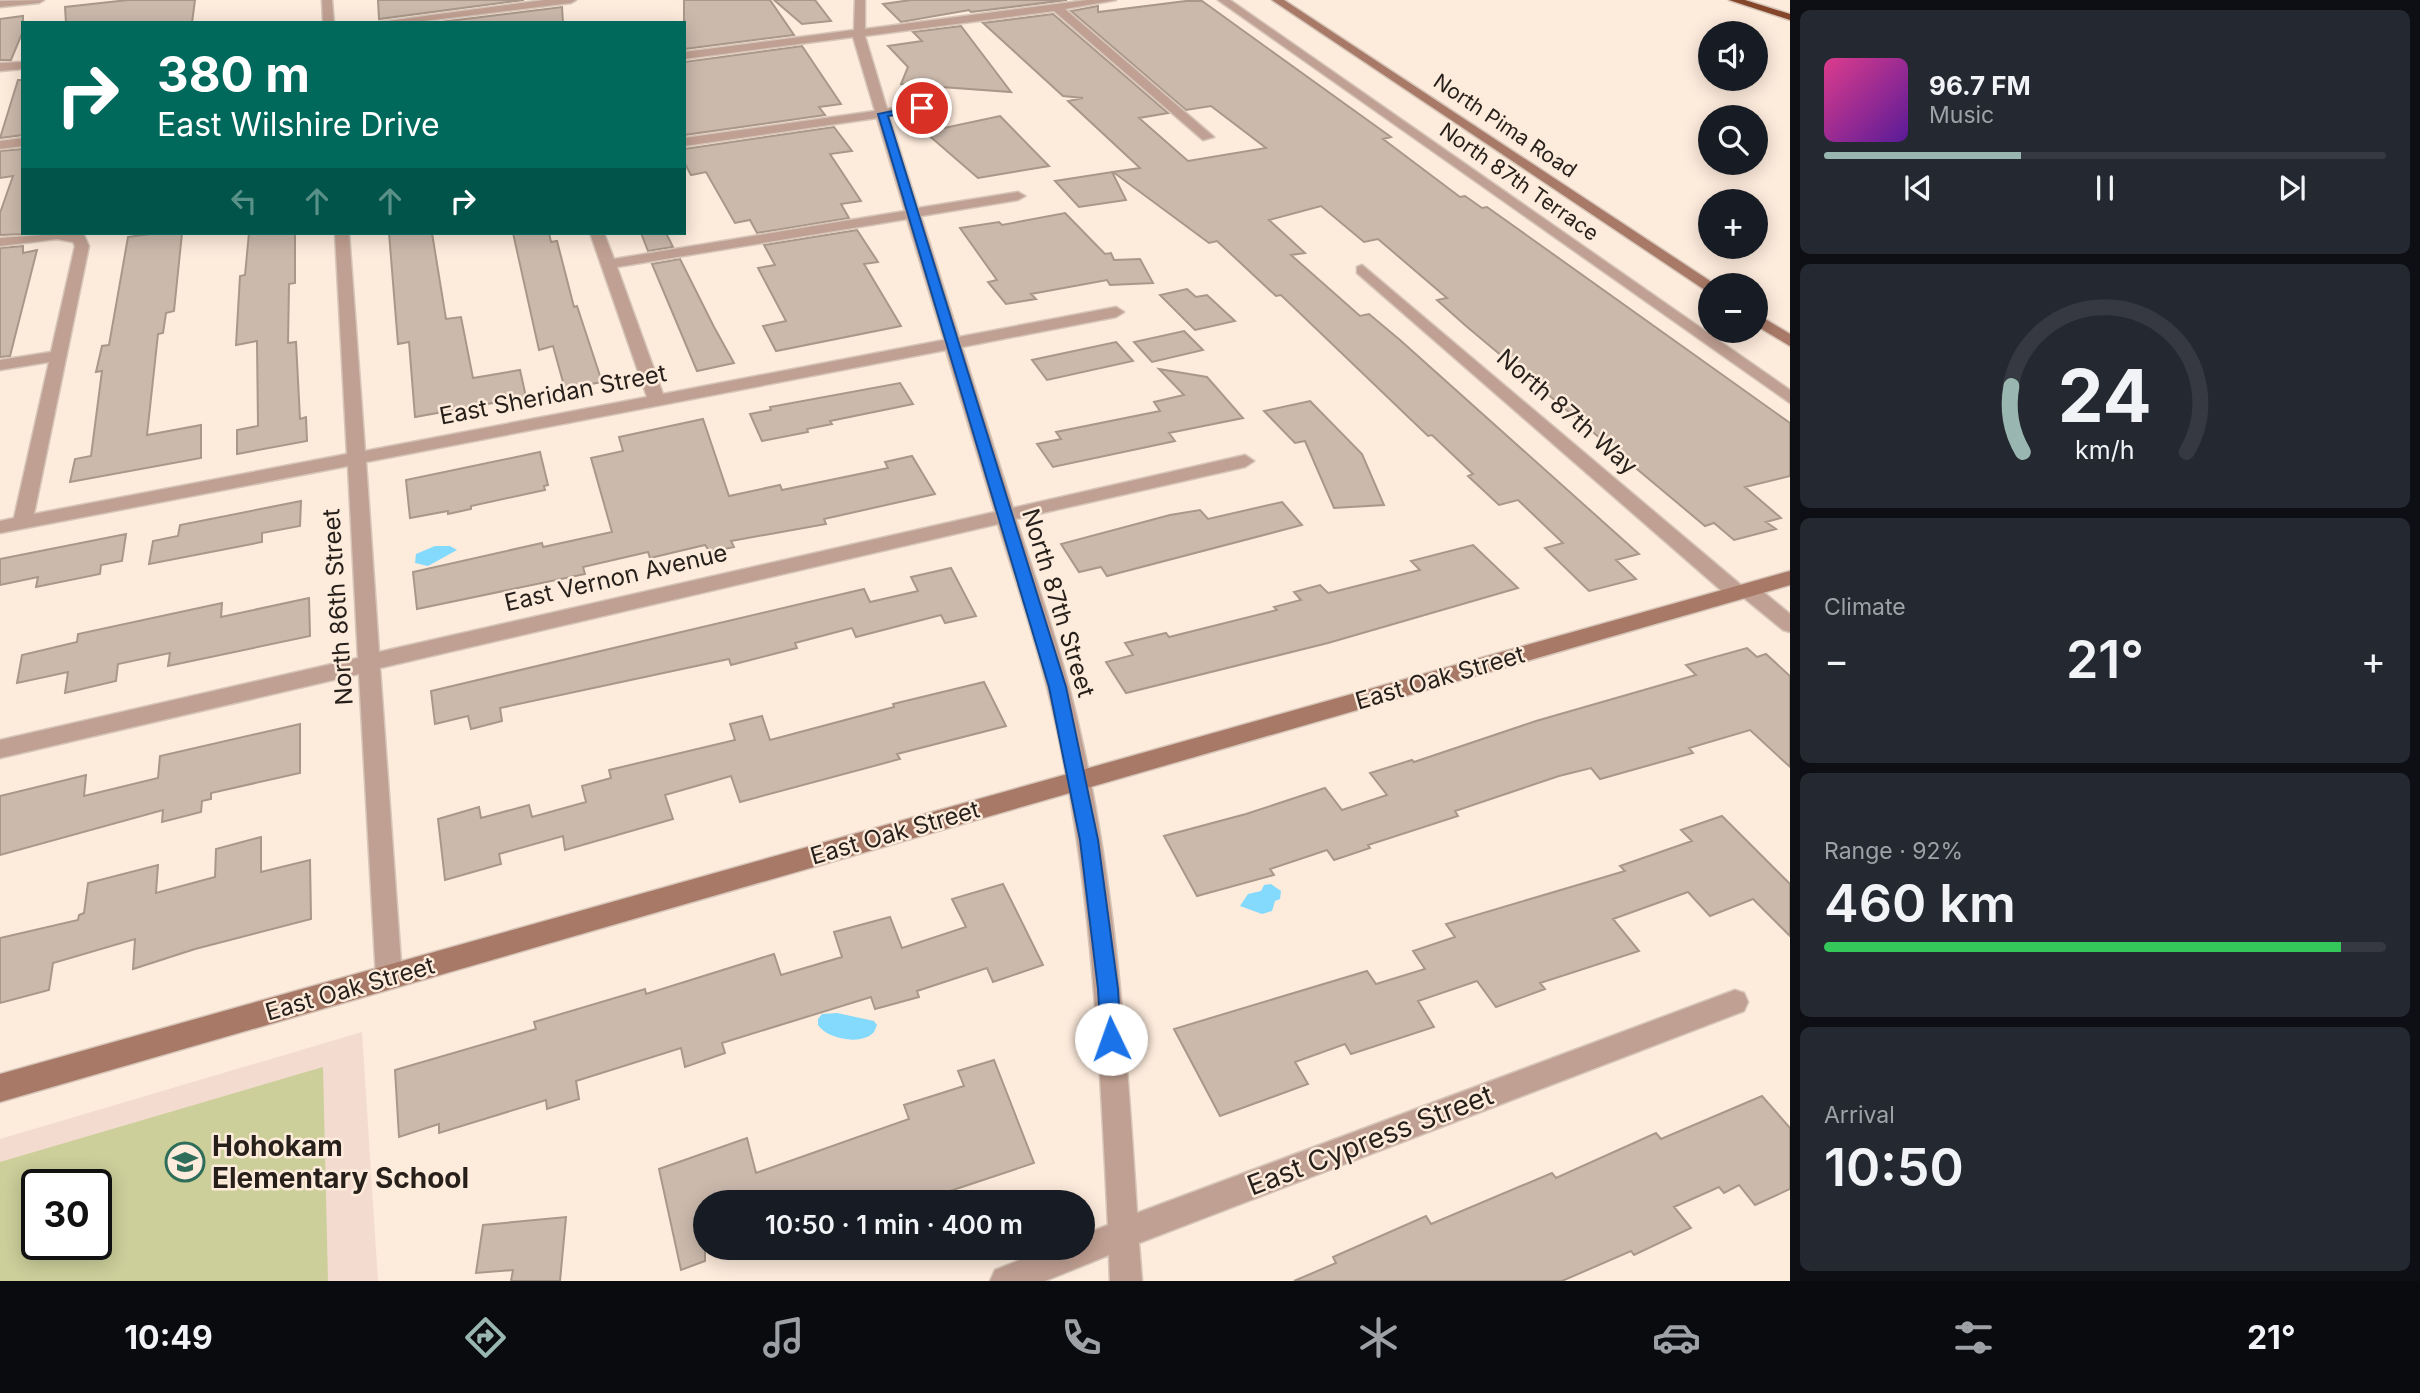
<!DOCTYPE html>
<html lang="en">
<head>
<meta charset="utf-8">
<style>
	body { margin:0; font-family:Inter,sans-serif; background:#242831; color:#f1f3f6; height:100vh; display:flex; flex-direction:column; font-size:26px; white-space:nowrap }
	* { box-sizing:border-box; margin:0 }
	p { font-size:23px; color:#9ea1a6 }
	.icon { flex:none; width:38px; height:38px; fill:none; stroke:currentColor; stroke-width:2; stroke-linecap:round; stroke-linejoin:round }
	.map { position:relative; flex:1; overflow:hidden }
	.sheet { display:flex; flex-direction:column; gap:10px; padding:10px; background:#0d0f14; width:630px }
	.sheet>* { flex:none }
	.banner { position:absolute; left:21px; top:21px; width:665px; height:214px; border-radius:0px; box-shadow:0 4px 18px #0003; background:#00695c; color:#fff; overflow:hidden }
	.buttons { position:absolute; left:1698px; top:21px; display:grid; gap:14px }
	.buttons a { display:grid; place-items:center; width:70px; height:70px; border-radius:50%; background:#171b24; box-shadow:0 4px 18px #0003; font-size:35px }
	.speed { position:absolute; left:21px; top:1169px; display:flex; gap:14px; font-size:35px; font-weight:700; text-align:center }
	.speed>* { display:grid; place-content:center; width:91px; height:91px; border-radius:50%; background:#171b24; box-shadow:0 4px 18px #0003; line-height:1 }
	.speed .limit { border:4px solid #111; border-radius:10px; background:#fff; color:#111 }
	.pin { position:absolute; display:grid; place-items:center; width:60px; height:60px; color:#fff; margin:-30px; border:4px solid #fff; border-radius:50%; box-shadow:0 2px 7px #0007 }
	.me { position:absolute; width:77px; margin:-38px; rotate:357deg; stroke-linejoin:round; filter:drop-shadow(0 0 5px #0008) }
	.turn { display:flex; align-items:center; gap:24px; height:147px; padding:0 21px; font-size:32px }
	.turn .icon { width:91px; height:91px; stroke-width:2.5 }
	.turn b { display:block; font-size:49px; line-height:60px }
	.lanes { display:flex; align-items:center; height:66px; padding:0 21px; background:#0003; justify-content:center; gap:35px; direction:ltr }
	.lanes .off { opacity:.35 }
	.big { font-size:52px; font-weight:600; line-height:1.1 }
	.sheet .widget { flex:1; display:flex; flex-direction:column; justify-content:center; gap:10px; min-width:0; padding:0 24px; border-radius:10px; background:#242831 }
	.sheet .dial { align-items:center; gap:0 }
	.dial svg { height:182px; overflow:visible; fill:none; stroke:#363941; stroke-width:7; stroke-linecap:round; text-anchor:middle }
	.dial text { fill:#f1f3f6; stroke:none }
	.song { display:flex; align-items:center; gap:21px }
	.cover { width:84px; height:84px; border-radius:10px; background:linear-gradient(135deg,hsl(330 70% 55%),hsl(270 70% 35%)) }
	.played { height:7px; border-radius:4px; background:linear-gradient(90deg,#99b7b0 35%,#363941 35%) }
	.keys { display:flex; justify-content:space-around; direction:ltr }
	.heat { display:flex; justify-content:space-between; align-items:center; font-size:38px; direction:ltr }
	.charge { height:10px; border-radius:5px; background:linear-gradient(90deg,#34c759 92%,#363941 0) }
	.trip { position:absolute; left:693px; top:1190px; width:402px; height:70px; border-radius:35px; background:#171b24; box-shadow:0 4px 18px #0003; font-weight:600; line-height:70px; text-align:center }
	.tabs { display:flex; height:112px; justify-content:space-around; align-items:center; background:#090b0e; color:#9ea1a6 }
	.tabs .icon { width:49px; height:49px }
	.tabs .active { color:#99b7b0 }
	.tabs b { font-size:32px; color:#f1f3f6 }
	main { display:flex; flex:1; min-height:0 }
	.map>svg:first-child { display:block }
</style>
</head>
<body>
<main>
<div class="map">
<svg width="1790" height="1281" viewBox="0 0 1790 1281">
	<rect width="100%" height="100%" fill="#fdebdc"/>
	<path fill="#f3dbd0" fill-rule="evenodd" d="M362 1032 378 1281H0V1139ZM37 1185H96V1244H37Z"/>
	<path fill="#cccf9a" fill-rule="evenodd" d="M323 1067 328 1281H0V1162ZM37 1185H96V1244H37Z"/>
	<path fill="#84dafd" d="M435 546H450L457 550 428 566 415 563 416 554Z
		M1271 884 1281 891 1280 899 1275 901 1272 911 1262 914 1240 906 1248 894 1261 891 1264 885Z
		M837 1013 874 1021 877 1025 874 1032C862 1046 827 1039 818 1025V1019L822 1014Z"/>
	<path fill="#cbb9ac" stroke="#a9988a" stroke-width="2" d="M128 0H195L192 23H66L65 7Z
		M378 0H524L379 19Z
		M684 0H770L794 35 684 49Z
		M774 0H815L831 21 802 24Z
		M911 0H1067L971 12 969 10 901 22 883 4Z
		M1186 1H1202L1391 137 1383 139 1460 197 1465 196 1482 208 1487 207 1790 423V476L1745 487 1781 518 1766 522 1776 529 1734 540 1714 523 1705 526 1466 326 1437 300 1447 298 1378 239 1364 242 1321 206 1269 220 1305 253 1291 255 1360 316 1369 314 1400 340 1639 554 1616 560 1636 579 1589 591 1545 548 1563 543 1518 500 1499 505 1468 476 1473 474 1432 435 1428 436 1281 295 1276 296 1217 241 1209 243 1113 172 1140 168 1068 101 1083 98 1063 96 983 23 1053 14 1168 113 1139 118 1188 161 1266 148 1211 106 1186 110 1071 11 1098 6V12Z
		M562 7 563 23H432Z
		M23 16V31L11 60H0V19Z
		M961 26 1011 92 901 84 908 67 888 46 922 41 913 32Z
		M802 46 841 104 819 107 825 115 684 135V62Z
		M18 80H23V135L0 138Z
		M1000 116 1049 166 978 178 925 132Z
		M834 127 852 151 830 154 861 201 841 204 849 218 757 233 750 220 735 223 706 172 691 175 684 162V149Z
		M23 149V234L0 235V213L13 176 0 178V151Z
		M1112 172 1126 200 1079 207 1055 181Z
		M1065 213 1105 254 1111 253 1114 260 1140 259 1153 283 1110 285 1107 280 1031 294 1036 299 1006 304 988 282 997 280 960 228 999 222 1002 225Z
		M857 230 878 262 864 264 901 326 776 351 763 326 786 321 758 268 775 265 764 245Z
		M159 233H182L174 311 166 313 163 333 158 334 147 435 201 425V458L70 482 75 459 91 456 102 371 96 372 102 346 109 345 128 237Z
		M249 233H295V283L289 284 288 343 296 342 300 419 306 417 307 441 237 454V430L258 426 257 341 236 345 240 276 245 275Z
		M389 233H432L446 319 461 317 473 378 520 370 526 397 415 417 409 342 398 344Z
		M513 233H549L551 242 557 241 574 307 577 306 602 382 565 389 553 346 539 350Z
		M641 233H666L673 247 648 251Z
		M23 246V253L37 250 10 356 0 357V248Z
		M680 259 714 327 734 363 697 371 652 264Z
		M1187 289 1196 297 1207 295 1235 321 1195 330 1160 295Z
		M1184 331 1203 350 1152 362 1134 342Z
		M1116 342 1133 361 1047 380 1032 360Z
		M1159 369 1207 377 1243 418 1169 433 1175 441 1053 467 1037 444 1061 439 1056 432 1160 411 1154 402 1184 395Z
		M900 383 913 404 830 421 832 424 807 429 808 432 762 441 750 414 771 410 770 407Z
		M1310 401 1362 454 1384 505 1334 508 1305 441 1295 443 1264 411Z
		M703 419 729 496 780 485 782 490 888 468 885 462 912 456 935 494 824 519 826 524 731 541 734 547 710 552 705 545 650 558 648 552 583 567 585 574 417 609 413 572 542 543 543 547 612 532 591 458 623 451 619 437Z
		M540 452 548 485 544 486 545 490 471 506V509L448 514V511L410 518 406 480Z
		M301 501 300 526 262 533V542L149 564 153 541 178 536 180 525Z
		M1282 502 1302 525 1107 576 1101 567 1079 572 1061 544 1170 515 1200 510 1208 519Z
		M126 534 122 561 101 565 100 574 36 587 38 577 0 585V559Z
		M1473 545 1518 588 1328 643 1126 693 1106 662 1133 655 1125 643 1166 633 1169 637 1277 610 1274 607 1301 600 1294 592 1320 585 1328 593 1333 592 1420 570 1411 561Z
		M951 568 976 616 945 623 941 615 856 637 852 628 795 643 797 648 731 665 729 659 500 708 502 721 471 729 468 716 435 724 431 691 864 589 870 602 918 591 911 577Z
		M309 598 310 636 168 666 170 653 118 664 116 681 65 693 68 672 17 683 22 655 77 642 78 634 222 603 221 617Z
		M1747 648 1757 657 1766 654 1790 676V767L1750 730 1689 748 1693 753 1600 779 1591 768 1559 776 1455 811 1458 816 1368 845 1370 848 1334 860 1327 850 1270 869 1274 875 1197 896 1164 836 1246 814 1325 788 1342 810 1387 795 1370 773 1412 760 1414 762 1536 721 1696 675 1686 665Z
		M984 682 1006 726 897 754 900 759 740 802 731 776 665 795 673 819 565 850 563 836 499 854 501 864 445 880 438 819 479 807 481 818 529 805 532 817 586 802 582 786 611 778 609 770 735 740 730 724 762 716 770 740 894 707 893 704Z
		M300 724V773L211 793V799L202 801 201 812 162 822 163 810 0 855V796L86 775 84 796 158 778 160 756Z
		M1722 816 1790 884V936L1753 899 1710 916 1688 892 1613 919 1639 951 1540 983 1545 989 1496 1007 1477 981 1418 1001 1434 1027 1351 1054 1345 1044 1295 1062 1308 1084 1220 1116 1174 1029 1367 971 1376 984 1425 969 1413 951 1455 937 1446 924 1625 871 1620 866 1692 841 1681 830Z
		M261 837V872L310 860 311 919 195 949 133 969 135 939 53 963 49 990 0 1003V938L78 920 79 915 84 913 88 883 158 865 156 893 215 877 216 849Z
		M1003 884 1043 965 993 982 987 968 917 991 919 997 875 1009 871 997 722 1043 725 1053 685 1067 681 1048 576 1081 579 1099 547 1109 546 1100 439 1133V1124L399 1137 395 1070 536 1029 534 1022 645 989 646 994 774 954 781 975 842 957 834 932 890 917 902 948 966 927 952 899Z
		M994 1060 1034 1163 917 1202H705V1261L681 1270 659 1169 747 1138 756 1173 909 1119 904 1105 964 1086 958 1071Z
		M1762 1096 1790 1128V1189L1755 1205 1739 1185 1724 1193 1719 1187 1674 1207 1691 1228 1634 1255 1631 1251 1562 1281H1294L1336 1263 1333 1257 1426 1216 1431 1224 1552 1173 1556 1178 1656 1133 1661 1139Z
		M566 1217 560 1281H511L513 1270 476 1273 483 1225Z"/>
	<g fill="none" stroke-linecap="round" stroke-linejoin="round">
		<defs>
			<path id="street" d="M44 0 39 3 0 7V1Z
				M322 0H332L334 23H323Z
				M544 0H576L571 3 408 23H373Z
				M855 0H865V29L1087 0H1116L1065 9 1214 137 1203 140 1054 11 865 36 887 109 941 101 947 105 941 109 889 116 918 208 1018 192 1025 196 1018 200 921 216 959 337 1116 307 1124 312 1116 317 962 347 1013 508 1245 455 1254 461 1245 467 1016 519C1034 575 1054 630 1069 687 1114 857 1126 1038 1137 1213L1735 990 1744 993 1748 1002 1744 1011 1139 1243 1142 1281H1110L1109 1255 1045 1281H990L995 1270 1050 1248H1083V1235L1108 1225C1099 1046 1091 861 1047 687 1033 632 1015 578 998 524L380 668 402 977 398 985 389 989 380 985 376 977 359 674 0 758V740L358 658 348 466 0 533V521L14 518 49 362 0 370V360L51 352 75 246 73 242 57 239 0 246V238L72 233 84 235 89 246 34 514 347 454 335 233H349L365 451 647 397 590 233H604L614 259 905 211 877 118 684 146V138L875 111 853 37 684 59V52L854 30ZM907 219 944 340 663 394 617 267ZM946 350 995 512 379 652 366 462Z
				M1218 0H1230L1790 390V403Z
				M23 62V69L0 71V63Z
				M23 138V146L0 149V141Z
				M1362 265 1741 585H1755L1790 614V632L1783 630 1744 598H1730L1357 273V267Z"/>
			<path id="secondary" d="M1272 0H1284L1716 285H1710V292L1705 290Z
				M1755 313 1790 334V346L1755 325Z
				M1790 571V585L0 1102V1074Z"/>
			<path id="highway" d="M1729 0H1745L1790 14V20Z"/>
		</defs>
		<use href="#street" stroke="#d6c6b9" stroke-width="3"/>
		<use href="#secondary" stroke="#d6c6b9" stroke-width="3"/>
		<use href="#highway" stroke="#d6c6b9" stroke-width="3"/>
		<use href="#street" fill="#c0a092" fill-rule="evenodd"/>
		<use href="#secondary" fill="#a87966" fill-rule="evenodd"/>
		<use href="#highway" fill="#844529" fill-rule="evenodd"/>
	</g>
	<path fill="#1a73e8" stroke="#114b97" stroke-width="2" d="M922 105 925 110 888 116 1066 687 1098 840 1118 989 1121 1039 1118 1046 1111 1048 1104 1046 1101 1039 1098 989 1080 840 1049 687 878 114Z"/>
	<defs>
		<symbol id="school-ring" viewBox="-11 -11 22 22"><circle r="9.5" fill="#fdebdc" stroke="#2d6d5a" stroke-width="1.5"/><path d="M0-5L7-2L0 1L-7-2ZM-4 1L0 2.5L4 1V4Q0 6-4 4Z" fill="#2d6d5a"/></symbol>
	</defs>
	<g fill-rule="evenodd">
		<use href="#school-ring" x="163" y="1140" width="44" height="44"/>
	</g>
	<g text-anchor="middle" stroke-width="5" stroke-linejoin="round" paint-order="stroke">
		<g font-size="21" fill="#261f1a" stroke="#fdebdc">
			<text transform="translate(1505 126) rotate(34)" y="7">North Pima Road</text>
			<text transform="translate(1519 182) rotate(35)" y="7">North 87th Terrace</text>
		</g>
		<g font-size="24" fill="#261f1a" stroke="#fdebdc">
			<text transform="translate(553 395) rotate(-11)" y="8">East Sheridan Street</text>
			<text transform="translate(1567 412) rotate(41)" y="8">North 87th Way</text>
			<text transform="translate(616 578) rotate(-13)" y="8">East Vernon Avenue</text>
			<text transform="translate(1058 603) rotate(73)" y="8">North 87th Street</text>
			<text transform="translate(338 607) rotate(-94)" y="8">North 86th Street</text>
			<text transform="translate(1440 678) rotate(-16)" y="8">East Oak Street</text>
			<text transform="translate(895 833) rotate(-16)" y="8">East Oak Street</text>
			<text transform="translate(350 989) rotate(-16)" y="8">East Oak Street</text>
		</g>
		<g font-size="28" fill="#261f1a" stroke="#fdebdc">
			<text transform="translate(1370 1140) rotate(-21)" y="10">East Cypress Street</text>
		</g>
		<g font-size="28" font-weight="bold" fill="#261f1a" stroke="#fdebdc" text-anchor="start">
			<text x="212" y="1156">Hohokam<tspan x="212" dy="32">Elementary School</tspan></text>
		</g>
	</g>
</svg>
<div class="buttons">
<a><svg class="icon" aria-label="sound" viewBox="0 0 24 24"><path d="M4 9h4l5-4v14l-5-4H4zM17 9q2 3 0 6"/></svg></a>
<a><svg class="icon" aria-label="search" viewBox="0 0 24 24"><circle cx="10" cy="10" r="6"/><path d="M15 15l6 6"/></svg></a>
<a>+</a>
<a>−</a>
</div>
<div class="speed"><div class="limit">30</div></div>
<div class="pin" style="left:922px;top:108px;background:#d93025"><svg class="icon" aria-label="arrive" viewBox="0 0 24 24"><path d="M6 21V4h12l-3 4 3 4H6"/></svg></div>
<svg class="me" style="left:1111px;top:1039px" viewBox="-20 -20 40 40"><circle r="19" fill="#fff"/><path d="M0-13L10 11 0 6-10 11z" fill="#1a73e8"/></svg>
<div class="trip">10:50 · 1 min · 400 m</div>
<div class="banner">
<div class="turn"><svg class="icon" aria-label="right" viewBox="0 0 24 24"><path d="M7 20v-9h11M14 6l5 5-5 5"/></svg><div><b>380 m</b>East Wilshire Drive</div></div>
<div class="lanes"><svg class="icon off" aria-label="left" viewBox="0 0 24 24"><path d="M17 20v-9H6M10 6l-5 5 5 5"/></svg><svg class="icon off" aria-label="ahead" viewBox="0 0 24 24"><path d="M12 20V5M6 11l6-6 6 6"/></svg><svg class="icon off" aria-label="ahead" viewBox="0 0 24 24"><path d="M12 20V5M6 11l6-6 6 6"/></svg><svg class="icon" aria-label="right" viewBox="0 0 24 24"><path d="M7 20v-9h11M14 6l5 5-5 5"/></svg></div>
</div>
</div>
<section class="sheet">
<div class="widget">
<div class="song"><i class="cover"></i><div><b>96.7 FM</b><p>Music</p></div></div>
<div class="played"></div>
<div class="keys"><svg class="icon" aria-label="previous" viewBox="0 0 24 24"><path d="M18 5L8 12l10 7zM5 5v14"/></svg><svg class="icon" aria-label="pause" viewBox="0 0 24 24"><path d="M8 5v14M16 5v14"/></svg><svg class="icon" aria-label="next" viewBox="0 0 24 24"><path d="M6 5l10 7-10 7zM19 5v14"/></svg></div>
</div>
<div class="widget dial"><svg viewBox="0 0 100 80">
<path d="M14 69A42 42 0 1 1 86 69"/>
<path d="M14 69A42 42 0 0 1 9 40" stroke="#99b7b0"/>
<text x="50" y="56" font-size="32" font-weight="700">24</text>
<text x="50" y="72" font-size="11">km/h</text>
</svg></div>
<div class="widget"><p>Climate</p>
<div class="heat"><a>−</a><b class="big">21°</b><a>+</a></div>
</div>
<div class="widget"><p>Range · 92%</p><b class="big">460 km</b><div class="charge"></div></div>
<div class="widget"><p>Arrival</p><b class="big">10:50</b></div>
</section>
</main>
<nav class="tabs">
<b>10:49</b>
<svg class="icon active" aria-label="directions" viewBox="0 0 24 24"><path d="M12 3l9 9-9 9-9-9zM9 14v-3h6M13 9l2 2-2 2"/></svg>
<svg class="icon" aria-label="music" viewBox="0 0 24 24"><path d="M9 18V5l10-2v13"/><circle cx="6" cy="18" r="3"/><circle cx="16" cy="16" r="3"/></svg>
<svg class="icon" aria-label="phone" viewBox="0 0 24 24"><path d="M5 4h4l2 5-3 2q2 4 5 5l2-3 5 2v4C11 20 4 13 5 4z"/></svg>
<svg class="icon" aria-label="climate" viewBox="0 0 24 24"><path d="M12 3v18M4 7l16 10M4 17L20 7"/></svg>
<svg class="icon" aria-label="car" viewBox="0 0 24 24"><path d="M5 17H2v-5l4-1 3-4h7l3 4 3 1v5h-3M9 17h6M6 11h13"/><circle cx="7" cy="17" r="2"/><circle cx="17" cy="17" r="2"/></svg>
<svg class="icon" aria-label="filters" viewBox="0 0 24 24"><path d="M4 7h16M4 17h16"/><circle cx="9" cy="7" r="2"/><circle cx="15" cy="17" r="2"/></svg>
<b>21°</b>
</nav>
</body>
</html>
